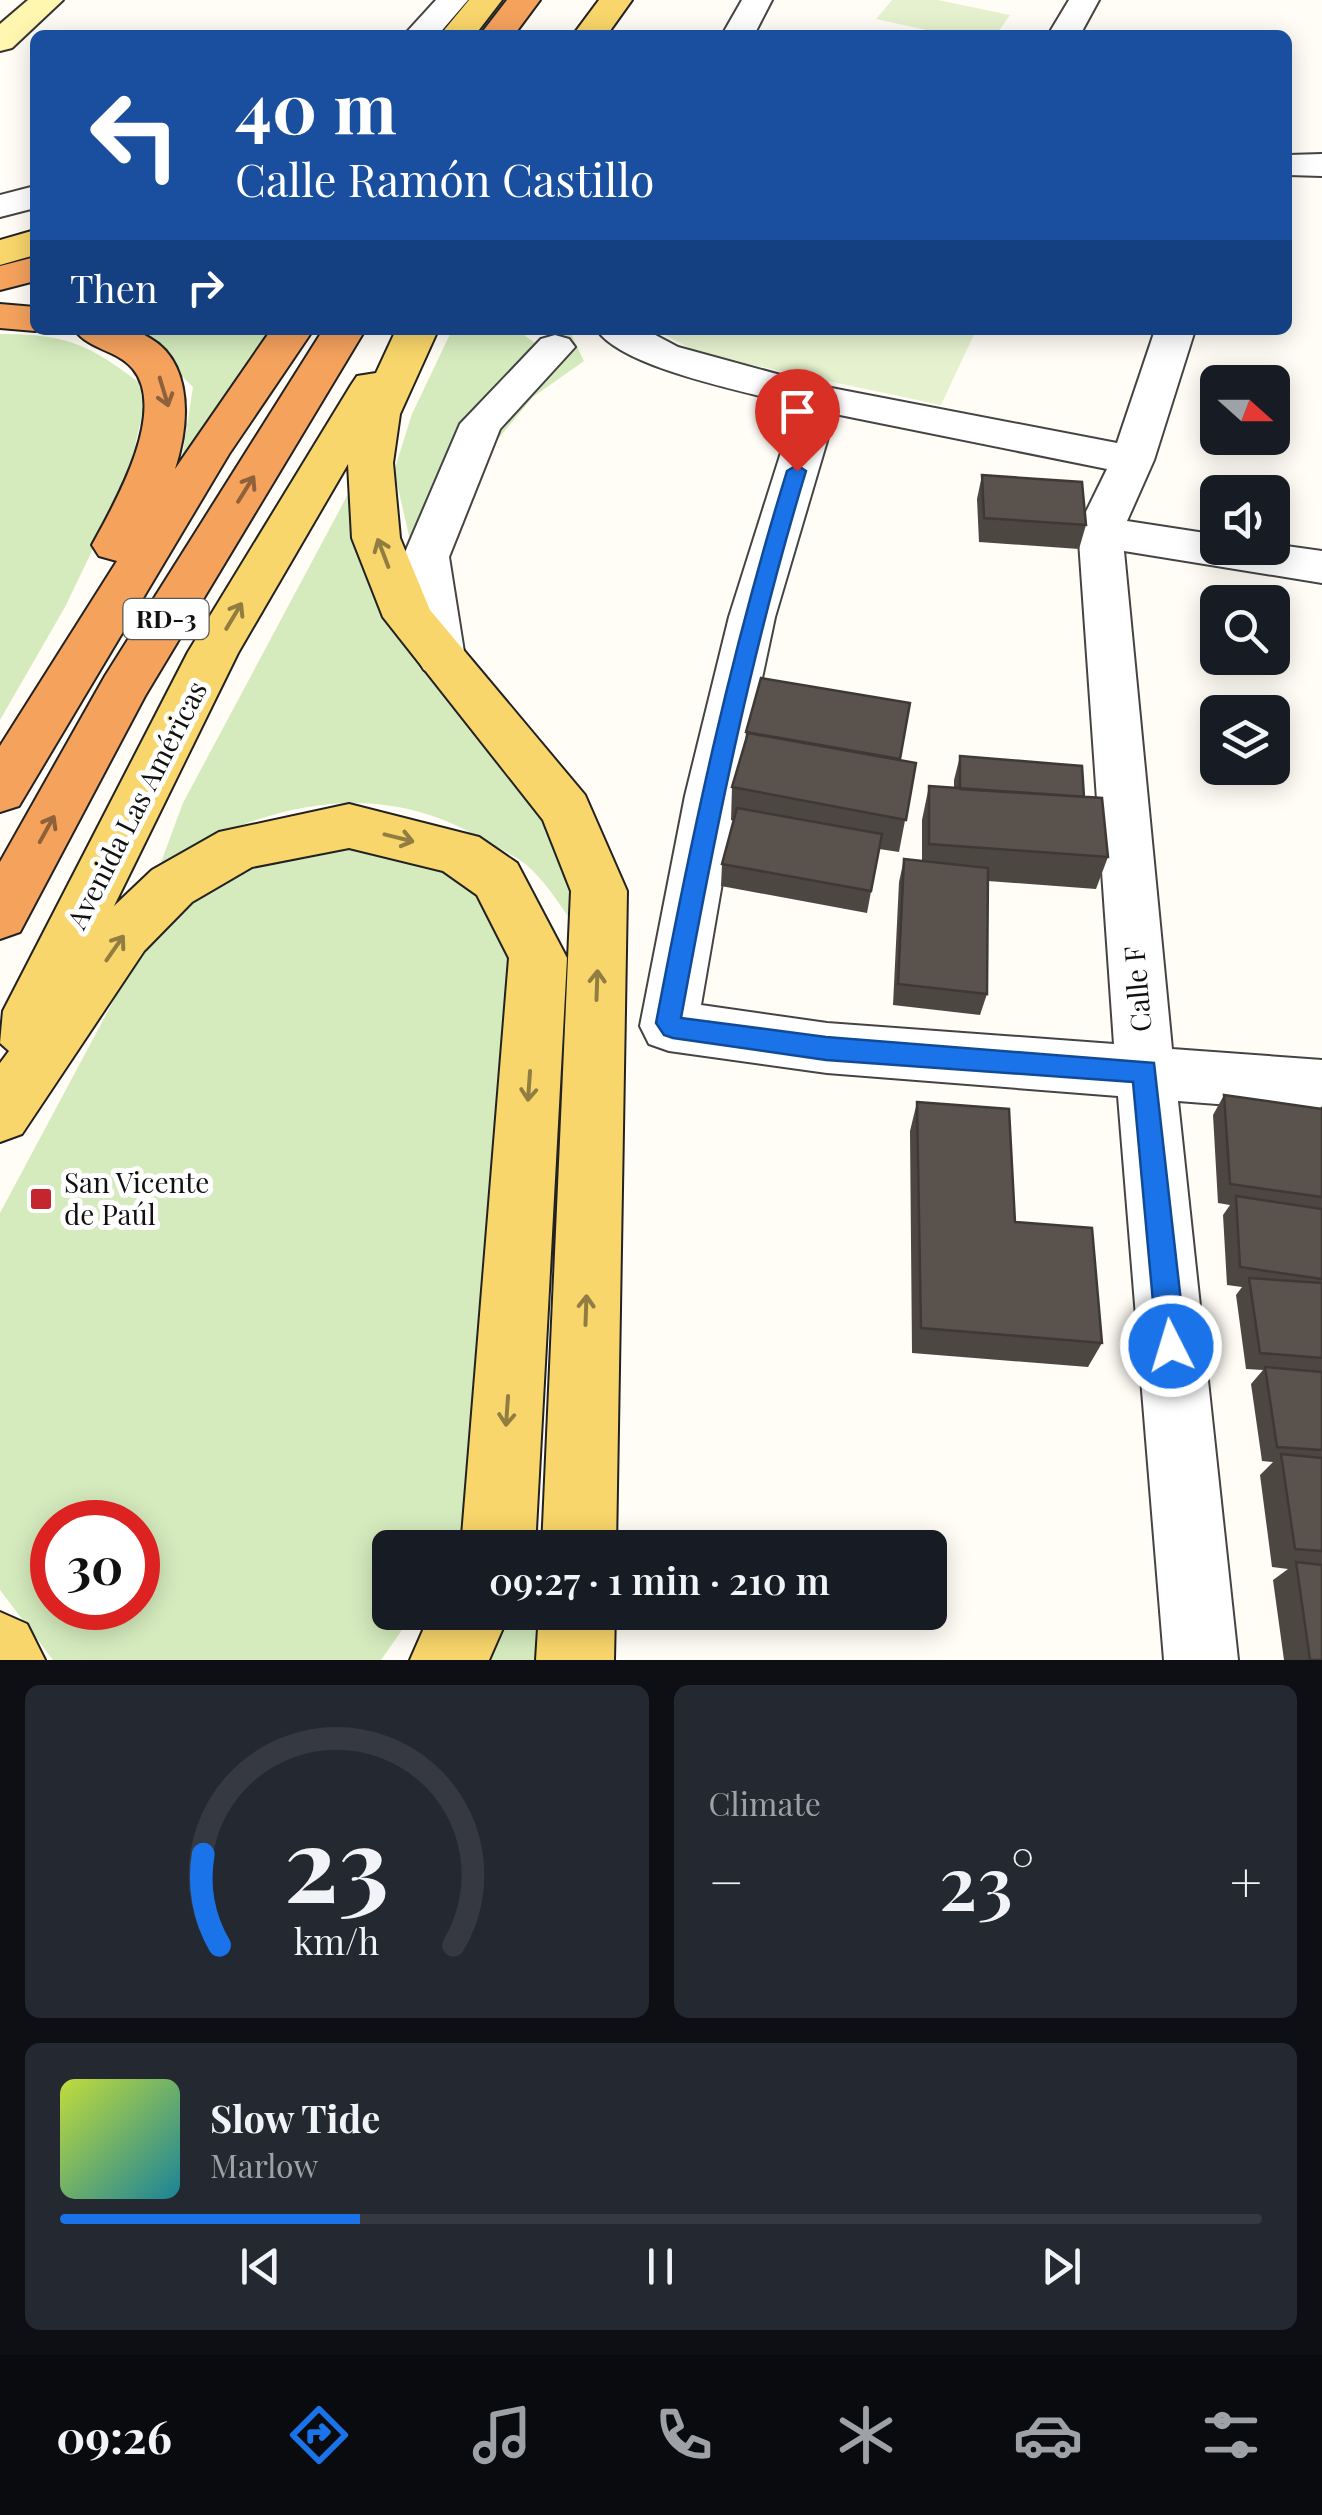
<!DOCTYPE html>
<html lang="en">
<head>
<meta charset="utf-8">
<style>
	body { margin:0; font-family:"Playfair Display",serif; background:#242831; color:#f1f3f6; height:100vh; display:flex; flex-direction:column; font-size:38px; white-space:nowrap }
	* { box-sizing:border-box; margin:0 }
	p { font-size:32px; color:#9ea1a6 }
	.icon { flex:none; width:55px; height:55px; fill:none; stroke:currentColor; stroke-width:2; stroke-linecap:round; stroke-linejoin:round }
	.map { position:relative; height:1660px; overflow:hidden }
	.drawer { display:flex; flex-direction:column; gap:25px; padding:25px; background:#0d0f14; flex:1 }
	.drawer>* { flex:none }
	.hud { position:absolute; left:30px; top:30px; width:1262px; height:305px; border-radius:15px; box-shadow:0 5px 25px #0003; background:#1a4fa0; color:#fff; overflow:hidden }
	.needle { width:65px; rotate:111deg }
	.tools { position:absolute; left:1200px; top:365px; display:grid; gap:20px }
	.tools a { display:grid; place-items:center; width:90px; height:90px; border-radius:15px; background:#171b24; box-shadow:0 5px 25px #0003; font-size:50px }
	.speed { position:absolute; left:30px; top:1500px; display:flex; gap:20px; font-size:50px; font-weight:700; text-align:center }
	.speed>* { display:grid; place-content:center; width:130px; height:130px; border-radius:50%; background:#171b24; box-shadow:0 5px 25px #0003; line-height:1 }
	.speed .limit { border:15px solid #d22; background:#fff; color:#111 }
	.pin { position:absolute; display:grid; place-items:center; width:85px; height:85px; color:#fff; margin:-102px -42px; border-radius:50% 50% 50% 0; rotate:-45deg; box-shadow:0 0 10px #0007 }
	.pin .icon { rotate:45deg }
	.me { position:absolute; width:110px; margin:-55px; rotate:355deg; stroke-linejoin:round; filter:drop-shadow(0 0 8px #0008) }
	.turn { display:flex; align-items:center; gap:35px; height:210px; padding:0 40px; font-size:45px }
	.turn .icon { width:130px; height:130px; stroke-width:2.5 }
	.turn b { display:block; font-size:70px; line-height:85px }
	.then { display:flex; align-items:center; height:95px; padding:0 40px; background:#0003; gap:20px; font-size:38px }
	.big { font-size:75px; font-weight:600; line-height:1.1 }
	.drawer .tile { flex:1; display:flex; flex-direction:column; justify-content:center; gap:15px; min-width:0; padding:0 35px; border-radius:15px; background:#242831 }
	.drawer .dial { align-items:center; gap:0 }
	.dial svg { height:260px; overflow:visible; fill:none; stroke:#363941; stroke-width:7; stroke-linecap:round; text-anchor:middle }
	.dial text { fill:#f1f3f6; stroke:none }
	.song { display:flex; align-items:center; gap:30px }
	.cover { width:120px; height:120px; border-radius:15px; background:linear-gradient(135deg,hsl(70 70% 55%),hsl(190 70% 35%)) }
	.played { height:10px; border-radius:5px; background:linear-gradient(90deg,#1a73e8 25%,#363941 25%) }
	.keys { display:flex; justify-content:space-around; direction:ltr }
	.heat { display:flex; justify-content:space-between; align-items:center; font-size:55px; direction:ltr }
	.drawer .tiles { flex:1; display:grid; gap:25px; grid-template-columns:1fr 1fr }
	.tile:last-child { grid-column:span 2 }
	.trip { position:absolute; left:372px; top:1530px; width:575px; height:100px; border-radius:15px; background:#171b24; box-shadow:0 5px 25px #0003; font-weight:600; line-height:100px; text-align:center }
	.tab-bar { display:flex; height:160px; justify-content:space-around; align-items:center; background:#090b0e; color:#9ea1a6 }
	.tab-bar .icon { width:70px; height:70px }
	.tab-bar .active { color:#1a73e8 }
	.tab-bar b { font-size:45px; color:#f1f3f6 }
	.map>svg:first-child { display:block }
</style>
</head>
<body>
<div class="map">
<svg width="1322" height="1660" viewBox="0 0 1322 1660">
	<rect width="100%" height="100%" fill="#fffdf5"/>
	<path fill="#d5ebbd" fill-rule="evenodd" d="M125 330H277L179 477 193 387 148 343Z
		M452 330H517L542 348 549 330H569L584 361 533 397 460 484 414 557 394 471 412 414Z
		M0 334C73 334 92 347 148 389L128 476 65 607 0 720Z
		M362 468 353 521 378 607 552 813 580 892 578 930C563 910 549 886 531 869 519 857 500 849 485 841 377 774 263 804 160 865L183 803Z
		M354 842 450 871 495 916 520 960 468 1534 458 1547 390 1548V1612L414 1613 381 1660H53L0 1590V1213L131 968 167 913 251 866ZM52 1522H138V1608H52Z
		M505 1613H553L550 1660H481Z"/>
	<path fill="#e6f2cf" d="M892 0H938L1010 15 996 35H949L876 19Z
		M656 330H976L941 405 701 354Z"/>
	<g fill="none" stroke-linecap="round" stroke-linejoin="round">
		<defs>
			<path id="minor" d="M436 0H468L438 35H404Z
				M742 0H772L754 35H722Z
				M1069 0H1099L1080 35H1048Z
				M1322 154V176L1288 175V155Z
				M35 186V208L0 217V195Z
				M597 330H646L678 347 821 386 1117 443 1155 330H1195L1154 460 1127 521 1218 535V548H1272V544L1322 551V583L1124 551 1172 1049 1322 1060V1112L1178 1101 1238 1660H1164L1118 1096 827 1073 669 1051 649 1044 640 1026 685 796 729 617 796 405C749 392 624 369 597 330ZM835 414 1107 469 1083 518 1079 541 1114 1044 827 1023 701 1005 737 796 775 617Z
				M555 335 569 339 575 347 500 429 449 557 465 658 458 670 441 675 424 670 417 658 403 557 460 424 541 339Z"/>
			<path id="secondary" d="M28 0H63L12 48 0 51V24Z"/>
			<path id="primary" d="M469 0H502L475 35H440Z
				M599 0H632L607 35H573Z
				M35 230V255L0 265V240Z
				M396 330H438L400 414 393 463 400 538 430 610 585 795 627 891 616 1548H542L571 891 543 820 383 617 352 538 348 464 238 653 114 906 152 870 219 832 349 804 479 837 517 863 567 958 535 1548H461L509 958 477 895 443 871 349 848 252 867 192 902 144 951 22 1134 0 1142V1063L9 1051 0 1043 3 1011 188 652 351 385 357 376 376 373Z
				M0 1612 27 1624 45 1660H0Z
				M431 1612H510L489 1660H410Z
				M539 1612H615L614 1660H536Z"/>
			<path id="motorway" d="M507 0H540L514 35H480Z
				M35 257V281L0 290V266Z
				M0 304 35 307V330H40L35 331 0 328Z
				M75 330C92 330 114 326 130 330 195 347 191 420 175 469L271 330H313L229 454 19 806 0 812V746L117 561 99 556 92 545C114 505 168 411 133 369 118 350 89 350 75 330Z
				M323 330H365L145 696 20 932 0 939V862L105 676Z"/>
		</defs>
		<use href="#minor" stroke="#444" stroke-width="4"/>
		<use href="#secondary" stroke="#333" stroke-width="4"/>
		<use href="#primary" stroke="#222" stroke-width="4"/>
		<use href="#motorway" stroke="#222" stroke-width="4"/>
		<use href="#minor" fill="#fff" fill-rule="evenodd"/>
		<use href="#secondary" fill="#fff6b0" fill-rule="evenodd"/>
		<use href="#primary" fill="#f9d66b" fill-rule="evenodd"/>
		<use href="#motorway" fill="#f5a25d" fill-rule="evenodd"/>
	</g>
	<path fill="#4d4742" d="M982 475 1086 525 1079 549 979 542 977 499Z
		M746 732 916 763 899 852 879 849 867 913 721 886 722 864 734 821 731 820 732 787 745 743Z
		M960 756 1084 797 1108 857 1096 889 988 881 987 994 980 1015 893 1005 899 882 904 859 922 861V820L929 786 954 788V780Z
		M1224 1095 1320 1108 1322 1106V1660H1284L1273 1580 1288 1569 1272 1567 1260 1475 1273 1462 1262 1461 1251 1384 1263 1370 1246 1369 1236 1295 1242 1287 1227 1285 1223 1215 1230 1205 1218 1203 1213 1115Z
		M917 1102 1015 1222 1102 1343 1088 1367 912 1353 910 1131Z"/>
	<path fill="#5a524d" stroke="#3f3936" stroke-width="2.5" d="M982 475 1082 482 1086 525 984 518Z
		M761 678 910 703 900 759 746 732Z
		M748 733 916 763 906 820 732 787Z
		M960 756 1082 766 1084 797 960 789Z
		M929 786 1102 798 1108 857 929 844Z
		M737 808 882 834 871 891 722 864Z
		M904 859 988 868 987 994 898 984Z
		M1224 1095 1322 1109V1197L1230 1184Z
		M917 1102 1009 1109 1015 1222 1092 1228 1102 1343 921 1328Z
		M1236 1196 1322 1209V1279L1240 1267Z
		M1249 1278 1322 1283V1358L1260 1353Z
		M1265 1367 1322 1372V1450L1277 1447Z
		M1281 1454 1322 1458V1551L1295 1549Z
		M1296 1562 1322 1565V1660H1310Z"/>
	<defs><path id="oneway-shaft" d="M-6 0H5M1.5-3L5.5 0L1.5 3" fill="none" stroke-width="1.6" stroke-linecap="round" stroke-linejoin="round" transform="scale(2.5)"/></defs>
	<g stroke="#8e613b">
		<use href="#oneway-shaft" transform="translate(164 392) rotate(73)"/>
		<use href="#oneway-shaft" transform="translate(246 489) rotate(-58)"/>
		<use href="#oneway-shaft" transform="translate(47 829) rotate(-61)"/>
	</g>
	<g stroke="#917d42">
		<use href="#oneway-shaft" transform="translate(383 553) rotate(-111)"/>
		<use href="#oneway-shaft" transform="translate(234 616) rotate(-59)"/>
		<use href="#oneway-shaft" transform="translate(399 838) rotate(14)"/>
		<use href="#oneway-shaft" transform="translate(115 948) rotate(-55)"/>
		<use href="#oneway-shaft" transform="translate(597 985) rotate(-88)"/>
		<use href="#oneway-shaft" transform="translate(529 1086) rotate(94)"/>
		<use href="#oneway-shaft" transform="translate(586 1310) rotate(-88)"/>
		<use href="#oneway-shaft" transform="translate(507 1411) rotate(94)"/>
	</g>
	<path fill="#1a73e8" stroke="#114b97" stroke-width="2.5" d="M797 465 806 471C751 652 715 832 681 1018L826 1037 1154 1063 1186 1346 1181 1356 1171 1360 1161 1356 1157 1346 1133 1082 826 1060 673 1038 664 1035 656 1023C692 834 730 655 787 471Z"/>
	<rect fill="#c4262e" stroke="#fff" stroke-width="4" x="29" y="1187" width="24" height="24" rx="5"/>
	<g text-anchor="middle" stroke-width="10" stroke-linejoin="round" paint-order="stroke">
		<rect fill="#fff" stroke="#585858" stroke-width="2.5" x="123.5" y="599" width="85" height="40" rx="8"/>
		<g font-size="25" font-weight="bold" fill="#111">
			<text x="166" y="628">RD-3</text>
		</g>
		<g font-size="28" fill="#111" stroke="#fff">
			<text transform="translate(137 805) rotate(-63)" y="10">Avenida Las Américas</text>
			<text transform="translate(1138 989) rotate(-95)" y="10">Calle F</text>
		</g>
		<g font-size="28" fill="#111" stroke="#fff" text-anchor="start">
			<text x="64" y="1193">San Vicente<tspan x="64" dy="32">de Paúl</tspan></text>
		</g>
	</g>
</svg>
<div class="tools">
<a><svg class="needle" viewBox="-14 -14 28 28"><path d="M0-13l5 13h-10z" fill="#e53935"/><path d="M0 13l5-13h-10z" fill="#9ea1a6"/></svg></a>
<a><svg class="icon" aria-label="sound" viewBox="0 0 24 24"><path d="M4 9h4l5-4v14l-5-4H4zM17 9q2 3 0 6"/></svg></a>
<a><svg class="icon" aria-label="search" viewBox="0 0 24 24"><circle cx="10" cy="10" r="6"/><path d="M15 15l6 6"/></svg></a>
<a><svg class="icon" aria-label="layers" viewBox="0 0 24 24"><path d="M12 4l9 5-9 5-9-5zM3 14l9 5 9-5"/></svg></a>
</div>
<div class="speed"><div class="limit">30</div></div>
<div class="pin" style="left:797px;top:471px;background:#d93025"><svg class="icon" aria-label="arrive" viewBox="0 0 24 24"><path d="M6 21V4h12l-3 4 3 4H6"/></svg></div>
<svg class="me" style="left:1171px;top:1346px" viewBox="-20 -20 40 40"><circle r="17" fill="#1a73e8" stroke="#fff" stroke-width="3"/><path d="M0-11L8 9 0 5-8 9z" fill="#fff"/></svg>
<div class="trip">09:27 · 1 min · 210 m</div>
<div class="hud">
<div class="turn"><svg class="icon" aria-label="left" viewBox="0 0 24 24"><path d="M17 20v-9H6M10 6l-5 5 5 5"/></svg><div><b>40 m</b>Calle Ramón Castillo</div></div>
<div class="then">Then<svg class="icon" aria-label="right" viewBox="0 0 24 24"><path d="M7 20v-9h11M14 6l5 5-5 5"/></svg></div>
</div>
</div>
<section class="drawer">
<div class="tiles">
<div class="tile dial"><svg viewBox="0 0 100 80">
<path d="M14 69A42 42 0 1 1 86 69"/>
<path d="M14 69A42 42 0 0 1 9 41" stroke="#1a73e8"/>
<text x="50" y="56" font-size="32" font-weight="700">23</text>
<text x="50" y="72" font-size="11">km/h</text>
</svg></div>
<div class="tile"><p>Climate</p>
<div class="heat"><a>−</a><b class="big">23°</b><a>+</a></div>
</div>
<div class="tile">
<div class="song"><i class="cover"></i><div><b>Slow Tide</b><p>Marlow</p></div></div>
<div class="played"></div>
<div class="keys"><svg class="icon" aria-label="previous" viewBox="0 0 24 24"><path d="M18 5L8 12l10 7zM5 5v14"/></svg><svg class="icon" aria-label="pause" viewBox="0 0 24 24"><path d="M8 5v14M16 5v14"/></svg><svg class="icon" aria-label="next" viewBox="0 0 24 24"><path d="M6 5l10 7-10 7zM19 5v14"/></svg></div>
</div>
</div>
</section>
<nav class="tab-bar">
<b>09:26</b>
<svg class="icon active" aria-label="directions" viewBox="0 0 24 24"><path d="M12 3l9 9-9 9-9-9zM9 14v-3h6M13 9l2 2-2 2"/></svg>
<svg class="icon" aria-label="music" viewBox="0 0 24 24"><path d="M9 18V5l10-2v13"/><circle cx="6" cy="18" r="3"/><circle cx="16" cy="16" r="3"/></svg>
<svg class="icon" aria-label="phone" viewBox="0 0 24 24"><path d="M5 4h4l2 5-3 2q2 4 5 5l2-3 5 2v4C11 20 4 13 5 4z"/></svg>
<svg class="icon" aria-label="climate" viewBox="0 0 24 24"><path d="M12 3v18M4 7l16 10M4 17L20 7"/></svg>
<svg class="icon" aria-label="car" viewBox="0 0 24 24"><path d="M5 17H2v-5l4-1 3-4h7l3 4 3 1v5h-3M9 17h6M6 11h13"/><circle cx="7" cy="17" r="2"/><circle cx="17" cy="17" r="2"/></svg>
<svg class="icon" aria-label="filters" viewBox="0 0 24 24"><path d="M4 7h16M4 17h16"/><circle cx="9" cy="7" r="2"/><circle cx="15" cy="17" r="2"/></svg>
</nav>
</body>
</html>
